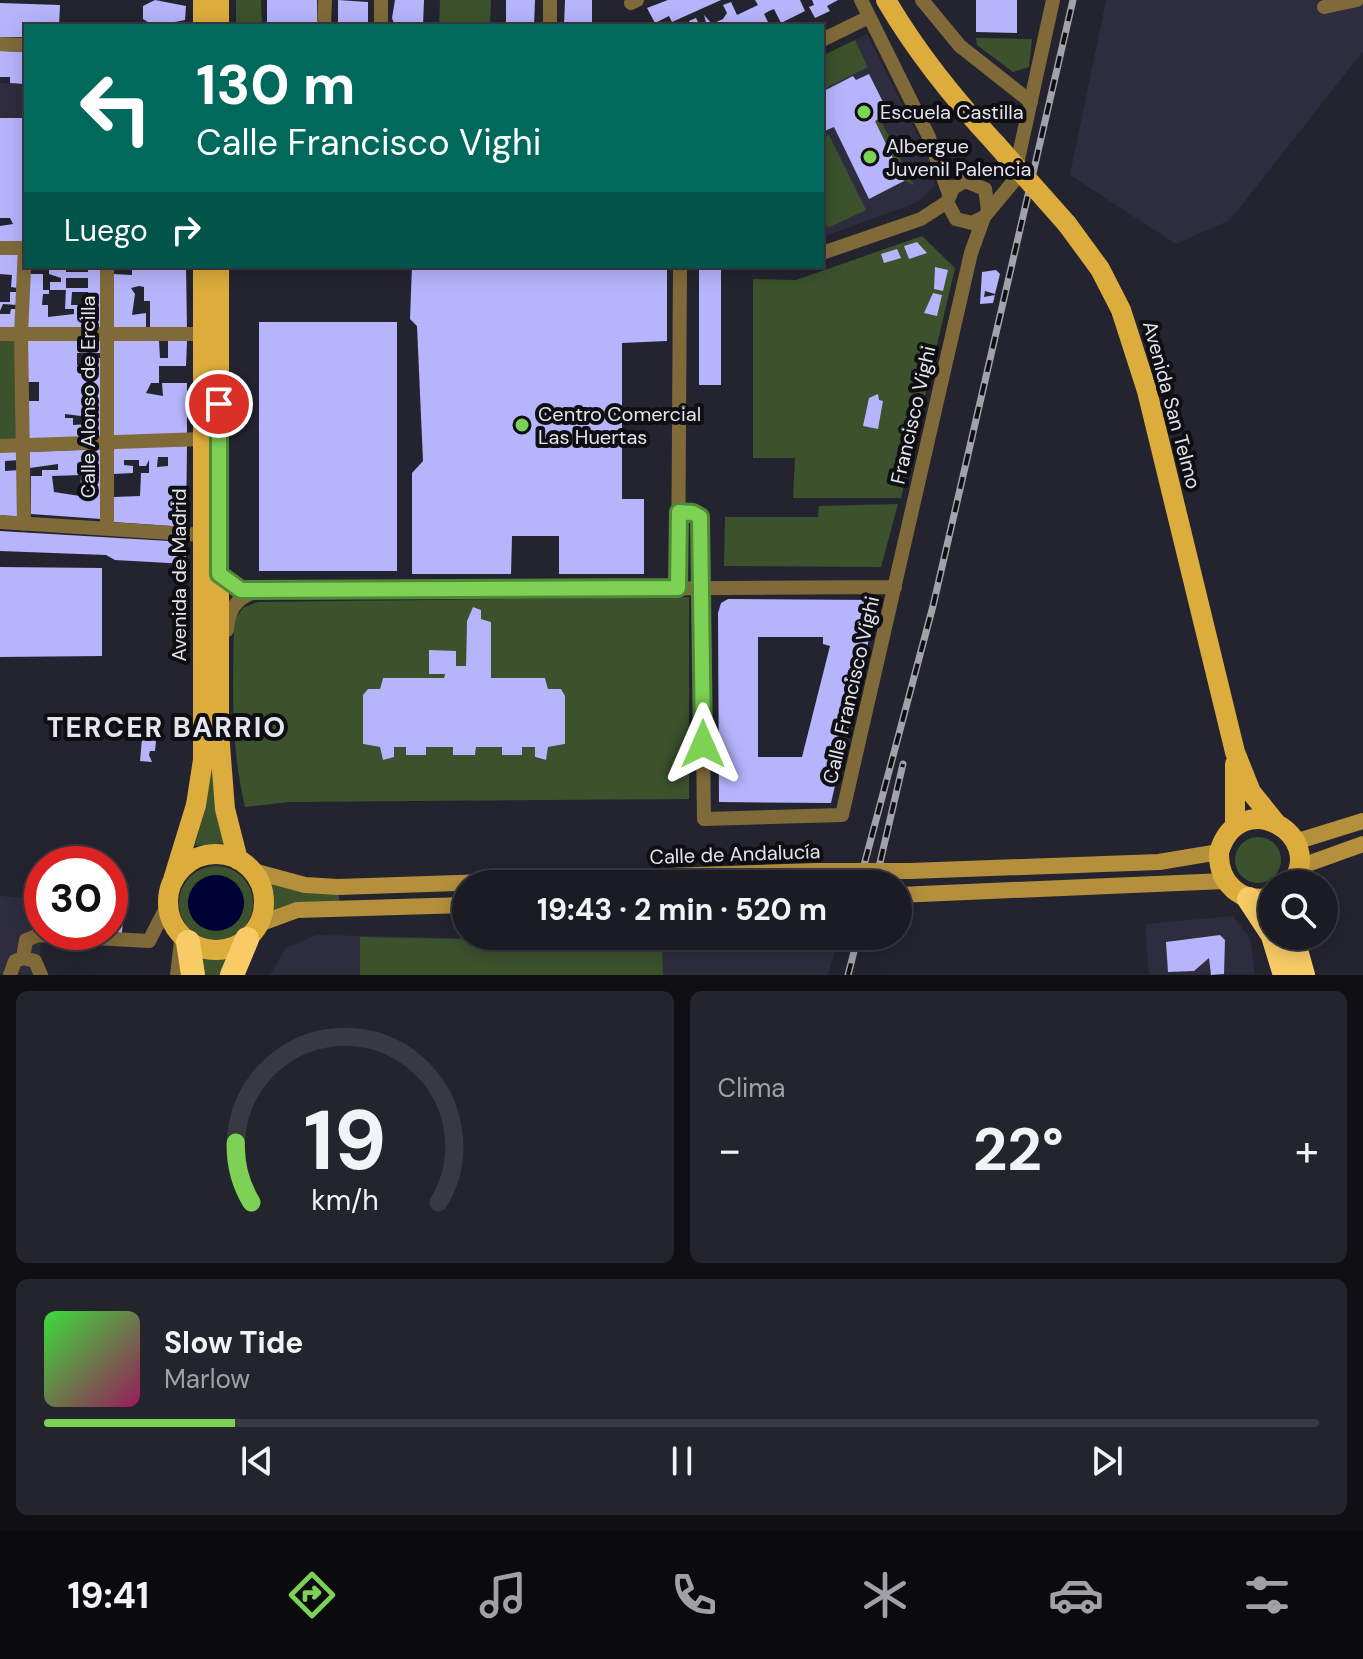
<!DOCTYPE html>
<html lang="es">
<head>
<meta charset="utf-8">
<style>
	body { margin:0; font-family:"DM Sans",sans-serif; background:#24242c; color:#f1f3f6; height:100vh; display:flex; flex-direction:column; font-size:30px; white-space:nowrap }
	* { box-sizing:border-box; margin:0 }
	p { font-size:26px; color:#a0a1a6 }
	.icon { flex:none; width:44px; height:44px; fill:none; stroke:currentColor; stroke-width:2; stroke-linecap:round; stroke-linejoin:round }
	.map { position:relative; height:975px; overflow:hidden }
	.drawer { display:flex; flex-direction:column; gap:16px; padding:16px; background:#0f0f14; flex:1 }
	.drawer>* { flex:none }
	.hud { position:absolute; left:24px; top:24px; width:800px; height:244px; border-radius:0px; box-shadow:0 4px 20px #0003,0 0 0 2px #393941; background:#00695c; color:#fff; overflow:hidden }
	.controls { position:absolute; left:1258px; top:870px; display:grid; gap:16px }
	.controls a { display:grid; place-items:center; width:80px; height:80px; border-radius:50%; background:#1b1b24; box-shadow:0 4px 20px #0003,0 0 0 2px #393941; font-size:40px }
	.speed { position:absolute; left:24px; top:846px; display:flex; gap:16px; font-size:40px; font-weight:700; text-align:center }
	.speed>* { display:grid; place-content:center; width:104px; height:104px; border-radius:50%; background:#1b1b24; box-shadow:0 4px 20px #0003,0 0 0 2px #393941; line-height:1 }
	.speed .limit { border:12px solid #d22; background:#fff; color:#111 }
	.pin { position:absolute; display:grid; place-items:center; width:68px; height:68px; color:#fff; margin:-34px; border:4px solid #fff; border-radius:50%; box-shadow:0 2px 8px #0007 }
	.me { position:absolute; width:88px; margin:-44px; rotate:0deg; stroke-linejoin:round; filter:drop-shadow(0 0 6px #0008) }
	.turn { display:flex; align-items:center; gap:28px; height:168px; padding:0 40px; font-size:36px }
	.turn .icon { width:104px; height:104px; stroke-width:2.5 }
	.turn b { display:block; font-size:56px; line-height:68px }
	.then { display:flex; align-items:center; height:76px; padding:0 40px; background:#0003; gap:16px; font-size:30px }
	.big { font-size:60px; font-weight:700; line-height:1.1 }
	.drawer .card { flex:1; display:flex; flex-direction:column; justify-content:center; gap:12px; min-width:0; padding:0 28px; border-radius:12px; background:#24242c }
	.drawer .dial { align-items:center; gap:0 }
	.dial svg { height:208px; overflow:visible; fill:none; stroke:#393941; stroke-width:7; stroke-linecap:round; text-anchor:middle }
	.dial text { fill:#f1f3f6; stroke:none }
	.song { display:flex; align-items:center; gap:24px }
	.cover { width:96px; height:96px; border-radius:12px; background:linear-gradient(135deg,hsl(120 70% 55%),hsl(330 70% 35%)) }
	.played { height:8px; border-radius:4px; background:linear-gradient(90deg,#7dd154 15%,#393941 15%) }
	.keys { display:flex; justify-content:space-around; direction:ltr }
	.heat { display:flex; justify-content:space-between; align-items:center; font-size:44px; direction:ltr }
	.drawer .tiles { flex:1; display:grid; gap:16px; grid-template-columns:1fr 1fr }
	.card:last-child { grid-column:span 2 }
	.trip { position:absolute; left:452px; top:870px; width:460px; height:80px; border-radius:40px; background:#1b1b24; box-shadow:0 4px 20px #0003,0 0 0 2px #393941; font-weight:700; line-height:80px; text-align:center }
	.dock { display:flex; height:128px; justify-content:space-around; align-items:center; background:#0b0b0e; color:#a0a1a6 }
	.dock .icon { width:56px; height:56px }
	.dock .on { color:#7dd154 }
	.dock b { font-size:36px; color:#f1f3f6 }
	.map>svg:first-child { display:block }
</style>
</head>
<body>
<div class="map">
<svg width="1363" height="975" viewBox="0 0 1363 975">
	<rect width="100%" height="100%" fill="#242430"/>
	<path fill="#2d2d3f" d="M1106 0H1363V51L1230 220 1176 244 1070 175Z
		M867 34 934 168V186L918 202 822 237V56Z
		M0 83 26 84V197H0Z
		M0 896 42 899V932H76V944L41 943 38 975H0Z
		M1233 916 1250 938 1255 974 1149 975 1145 924Z
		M317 935 836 946 828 975H270L286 948Z"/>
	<path fill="#3b522d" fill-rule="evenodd" d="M236 0H261L262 26H236Z
		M440 0H491L490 26H439Z
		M976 38 1032 39 1029 67 1013 72 977 45Z
		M855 40 868 67 822 90V56Z
		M880 119 914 185 904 181 875 121Z
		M829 135 866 210 828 228 822 215V138Z
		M922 236 955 268 901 498H793L795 458H753V279L796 280Z
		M0 334H21L24 446H0Z
		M898 504 881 567 724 566 725 517H818L819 506Z
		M689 597V799L289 802 245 807C230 745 233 683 234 620L243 608 258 602ZM473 607 481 610V619L491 622V678H545L548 689 565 696V744L548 747 545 760 535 758V747H522L521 755H503L502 747H476L475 755H454L453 747H426V755H407L406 747H394L393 757 383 760 380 747 363 744V696L369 689H380L383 678H444L456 651V666H466L467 622Z
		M210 738 216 812 224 843 195 846 205 809Z
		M1235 860a23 23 0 1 1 46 0a23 23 0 1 1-46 0Z
		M179 903a37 37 0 1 1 74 0a37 37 0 1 1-74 0Z
		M253 871 338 887 340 907 259 924 264 897Z
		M360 937 662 943 663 975H360Z
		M197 955 230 956 222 975H201Z"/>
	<path fill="#000135" d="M188 903a28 28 0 1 1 56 0a28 28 0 1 1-56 0Z"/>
	<path fill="#b6b4fb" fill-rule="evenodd" d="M155 0 186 6 185 20 154 26 143 19V6Z
		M267 0H317V26H267Z
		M338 0 368 2V26H338Z
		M395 0H424L423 26H395L392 18Z
		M506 0H535L534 26H506Z
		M565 0H592V26H564Z
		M668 0H721L672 22 669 16 655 23 647 8Z
		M755 0H800L805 11 781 23 774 9 769 11 764 14 770 26H707L704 15 712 24 723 19 727 13 723 5 731 2 737 15 758 5Z
		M812 0H838L827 6 830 11 815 18 809 7 814 5Z
		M976 0H1017V33L976 32Z
		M0 3 60 5 59 26H26V37H0Z
		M696 18 700 26H685L690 24 689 21Z
		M0 51 26 52 24 84 10 83V77H0Z
		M869 74 889 114 875 121 904 181 869 199 834 127 822 132V92L853 76 856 80Z
		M0 118H26V242H0V226L13 224 10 218H0Z
		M917 242 927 253 909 259 904 246Z
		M897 249 901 258 884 263 881 254Z
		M0 253H19L18 288 11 287 12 275 0 274Z
		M49 266H66V272H88V266H103L102 329H27L29 274H43V290H49V294H43L42 305H48V317L74 314V309H65L66 288H88V278H66V290H50V282H61V278L49 274ZM72 292H88V305H71Z
		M132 266H186L187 329H150V301H144V287L139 286 131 288 135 294 132 315 146 313V329H113V274L132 275Z
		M412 266H667V341L622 343V499H644V574H559V536H512L511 574H412V473L423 461 417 326 410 319Z
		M699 266H721V385H699Z
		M935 267 948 270 943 291 934 289Z
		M996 270 1000 274 995 294 985 291 984 297 995 295 993 303 980 304 982 272Z
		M10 292H18L17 305 3 304 0 311V302H10Z
		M933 293 942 295 937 316 924 313Z
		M11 309H17L16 329H0V314H10Z
		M259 322H397V571H259Z
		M27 340 102 341V353H91V358H102L103 438 29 441V401H39V382H28ZM77 353H87V365H77ZM65 414 89 417V424L73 425V418H65Z
		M113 341H159L160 358H168V341H187L186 366H159V383H151L146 393 163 396 162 383H187V435L114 437Z
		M878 394 879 400 883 401 878 429 863 426 869 398Z
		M187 446 186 527 113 522 114 497 140 496 141 473H149V460L146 466H139V460H124V465L133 466V473L113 474 114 448ZM158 457H168V466L157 467Z
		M102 449 101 519 31 514V476H42V470H58V464L30 468 29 452ZM81 475 80 496 54 492 52 476Z
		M0 452H19V460L5 461V471L20 470 19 517 0 515Z
		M0 531 186 542V564L115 560 106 555 0 551Z
		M0 567 102 568V656L0 657Z
		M728 599 878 600 831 803 719 802 718 613 721 603ZM758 637H823V644L830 646 802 757H758Z
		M473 607 481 610V619L491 622V678H545L548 689H561L565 696V744L548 747 546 760 535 757V747H522V755H502V747H476L475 755H453V747H426V755H406V747H394V757L383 760 380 747 363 744V695L368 689H380L383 678H444L445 674H429V650L456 651V666H466L467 621Z
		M142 739 156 741 155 751H150L149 755 152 762 140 761Z
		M110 903 124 904 122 933 110 932Z
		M1220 935 1225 940 1224 974 1211 975 1209 958 1194 971 1168 972 1166 942Z"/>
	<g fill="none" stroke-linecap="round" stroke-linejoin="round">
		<path stroke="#806a39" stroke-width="14" d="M861 0 928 135 949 194
			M922 0 960 46 1031 102
			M631 3 637 0
			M1324 7 1357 0
			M324 26 325 0
			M381 26V0
			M550 26V0
			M822 40 869 17
			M0 44 26 45
			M947 202 956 219 972 223 984 217 1013 182 1053 0
			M0 248H26
			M822 253 921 219 947 202 953 188 965 181 985 189 988 210
			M107 266V529
			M0 334H203
			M0 446 203 439
			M679 512 693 513 700 517 704 819 842 815 971 253 984 217
			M0 522 203 535
			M24 524 21 334 25 248
			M219 574 230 585 255 591 895 587
			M678 588 680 266
			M227 630C228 611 235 599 254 592
			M23 958 26 940 39 935 149 941 167 906
			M10 975 15 961 23 958 35 961 41 975
			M177 975 181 941"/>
		<path stroke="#b4903d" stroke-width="16" d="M1295 842 1363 821
			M1299 867 1363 844
			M253 871 305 885 338 887 818 871
			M910 871 1159 862 1219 852
			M898 895 1225 881
			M259 924 297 910 466 905"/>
		<path stroke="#dcad3c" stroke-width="20" d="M886 0C917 53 954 99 996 144
			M203 26V0
			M219 26V0
			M1067 224 1100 269 1121 310 1147 391 1235 752 1251 792 1276 823
			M219 266V732L225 809 238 860
			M1235 827V764
			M168 902a48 48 0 1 1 96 0a48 48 0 1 1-96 0Z
			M173 880 196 805 203 760V266
			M1272 897C1241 905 1218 883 1219 852 1240 784 1328 835 1291 884"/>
		<path stroke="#f8cb66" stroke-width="24" d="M1293 884 1294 880
			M1249 899 1272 934
			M1273 936 1285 975
			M1292 936 1303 975
			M188 942 193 975
			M232 975 247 939"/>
		<defs>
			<path id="rail" d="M859 884 933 606 1073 0
				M875 884 903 764
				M848 975 858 936"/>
		</defs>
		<use href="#rail" stroke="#a2a2ab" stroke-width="7"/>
		<use href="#rail" stroke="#0e0e13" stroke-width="4" stroke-dasharray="12" stroke-linecap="butt"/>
		<path stroke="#b4903d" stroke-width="16" d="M818 871H910"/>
		<path stroke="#dcad3c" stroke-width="20" d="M996 144 1067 224"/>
	</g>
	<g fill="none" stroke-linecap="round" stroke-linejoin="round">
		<defs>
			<path id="route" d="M219 404V574L241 590 678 588 679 512 693 513 700 517 703 744"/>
		</defs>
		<use href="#route" stroke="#518837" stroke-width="20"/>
		<use href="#route" stroke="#7dd154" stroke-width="14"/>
	</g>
	<g fill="#7dd154" stroke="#0e0e13" stroke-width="3">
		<circle cx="864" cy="112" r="8"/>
		<circle cx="870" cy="157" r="8"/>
		<circle cx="522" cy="425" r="8"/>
	</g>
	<g text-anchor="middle" stroke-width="8" stroke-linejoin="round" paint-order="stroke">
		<g font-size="20" fill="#e4e4ec" stroke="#0e0e13" text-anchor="start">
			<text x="880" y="119">Escuela Castilla</text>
			<text x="886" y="153">Albergue<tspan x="886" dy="23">Juvenil Palencia</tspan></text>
			<text x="538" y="421">Centro Comercial<tspan x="538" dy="23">Las Huertas</tspan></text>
		</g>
		<g font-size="20" fill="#e4e4ec" stroke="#0e0e13">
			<text transform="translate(88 397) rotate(-90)" y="7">Calle Alonso de Ercilla</text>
			<text transform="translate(1172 405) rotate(75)" y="7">Avenida San Telmo</text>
			<text transform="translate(913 415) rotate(-77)" y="7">Francisco Vighi</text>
			<text transform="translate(179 575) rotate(-90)" y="7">Avenida de Madrid</text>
			<text transform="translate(851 690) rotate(-77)" y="7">Calle Francisco Vighi</text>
			<text transform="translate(735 854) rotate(-2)" y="7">Calle de Andalucía</text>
		</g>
		<g font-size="28" font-weight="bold" letter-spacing="2" fill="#e4e4ec" stroke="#0e0e13">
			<text x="167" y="737">TERCER BARRIO</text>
		</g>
	</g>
</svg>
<div class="controls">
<a><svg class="icon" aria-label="search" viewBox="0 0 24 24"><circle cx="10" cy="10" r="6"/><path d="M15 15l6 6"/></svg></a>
</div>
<div class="speed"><div class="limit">30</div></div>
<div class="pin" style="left:219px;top:404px;background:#d93025"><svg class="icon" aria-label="arrive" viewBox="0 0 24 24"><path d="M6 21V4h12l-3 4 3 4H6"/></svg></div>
<svg class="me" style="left:703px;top:744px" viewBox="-20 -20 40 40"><path d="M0-17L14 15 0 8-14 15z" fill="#7dd154" stroke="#fff" stroke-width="4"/></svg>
<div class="trip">19:43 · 2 min · 520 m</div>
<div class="hud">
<div class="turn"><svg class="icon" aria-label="left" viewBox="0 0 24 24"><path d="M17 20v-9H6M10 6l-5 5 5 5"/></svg><div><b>130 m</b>Calle Francisco Vighi</div></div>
<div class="then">Luego<svg class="icon" aria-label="right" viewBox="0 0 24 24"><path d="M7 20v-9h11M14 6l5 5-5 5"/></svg></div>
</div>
</div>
<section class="drawer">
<div class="tiles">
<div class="card dial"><svg viewBox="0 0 100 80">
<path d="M14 69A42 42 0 1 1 86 69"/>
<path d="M14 69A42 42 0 0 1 8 46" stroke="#7dd154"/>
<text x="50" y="56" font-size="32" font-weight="700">19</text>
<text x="50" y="72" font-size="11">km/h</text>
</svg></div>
<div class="card"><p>Clima</p>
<div class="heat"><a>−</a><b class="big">22°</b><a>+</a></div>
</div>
<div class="card">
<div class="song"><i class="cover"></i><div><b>Slow Tide</b><p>Marlow</p></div></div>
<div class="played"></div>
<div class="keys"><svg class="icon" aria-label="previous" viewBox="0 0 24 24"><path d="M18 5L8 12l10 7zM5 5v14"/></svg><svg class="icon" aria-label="pause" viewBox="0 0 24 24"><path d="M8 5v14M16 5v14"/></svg><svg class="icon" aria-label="next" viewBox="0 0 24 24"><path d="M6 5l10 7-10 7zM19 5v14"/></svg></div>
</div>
</div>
</section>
<nav class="dock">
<b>19:41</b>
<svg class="icon on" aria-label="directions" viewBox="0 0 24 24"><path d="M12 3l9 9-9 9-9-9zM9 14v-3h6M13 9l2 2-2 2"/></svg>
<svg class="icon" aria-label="music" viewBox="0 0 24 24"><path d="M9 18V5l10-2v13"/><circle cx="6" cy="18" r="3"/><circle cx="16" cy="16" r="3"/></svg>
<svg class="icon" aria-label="phone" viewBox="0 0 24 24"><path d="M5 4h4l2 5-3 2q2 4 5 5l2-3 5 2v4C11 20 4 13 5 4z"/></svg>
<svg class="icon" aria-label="climate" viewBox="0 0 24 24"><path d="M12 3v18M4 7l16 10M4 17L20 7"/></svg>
<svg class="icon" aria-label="car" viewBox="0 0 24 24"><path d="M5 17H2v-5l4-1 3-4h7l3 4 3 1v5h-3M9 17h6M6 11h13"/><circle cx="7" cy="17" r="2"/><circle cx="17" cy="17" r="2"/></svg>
<svg class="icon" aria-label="filters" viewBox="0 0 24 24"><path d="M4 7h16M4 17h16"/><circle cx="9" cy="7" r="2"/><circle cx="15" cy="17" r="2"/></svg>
</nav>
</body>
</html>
